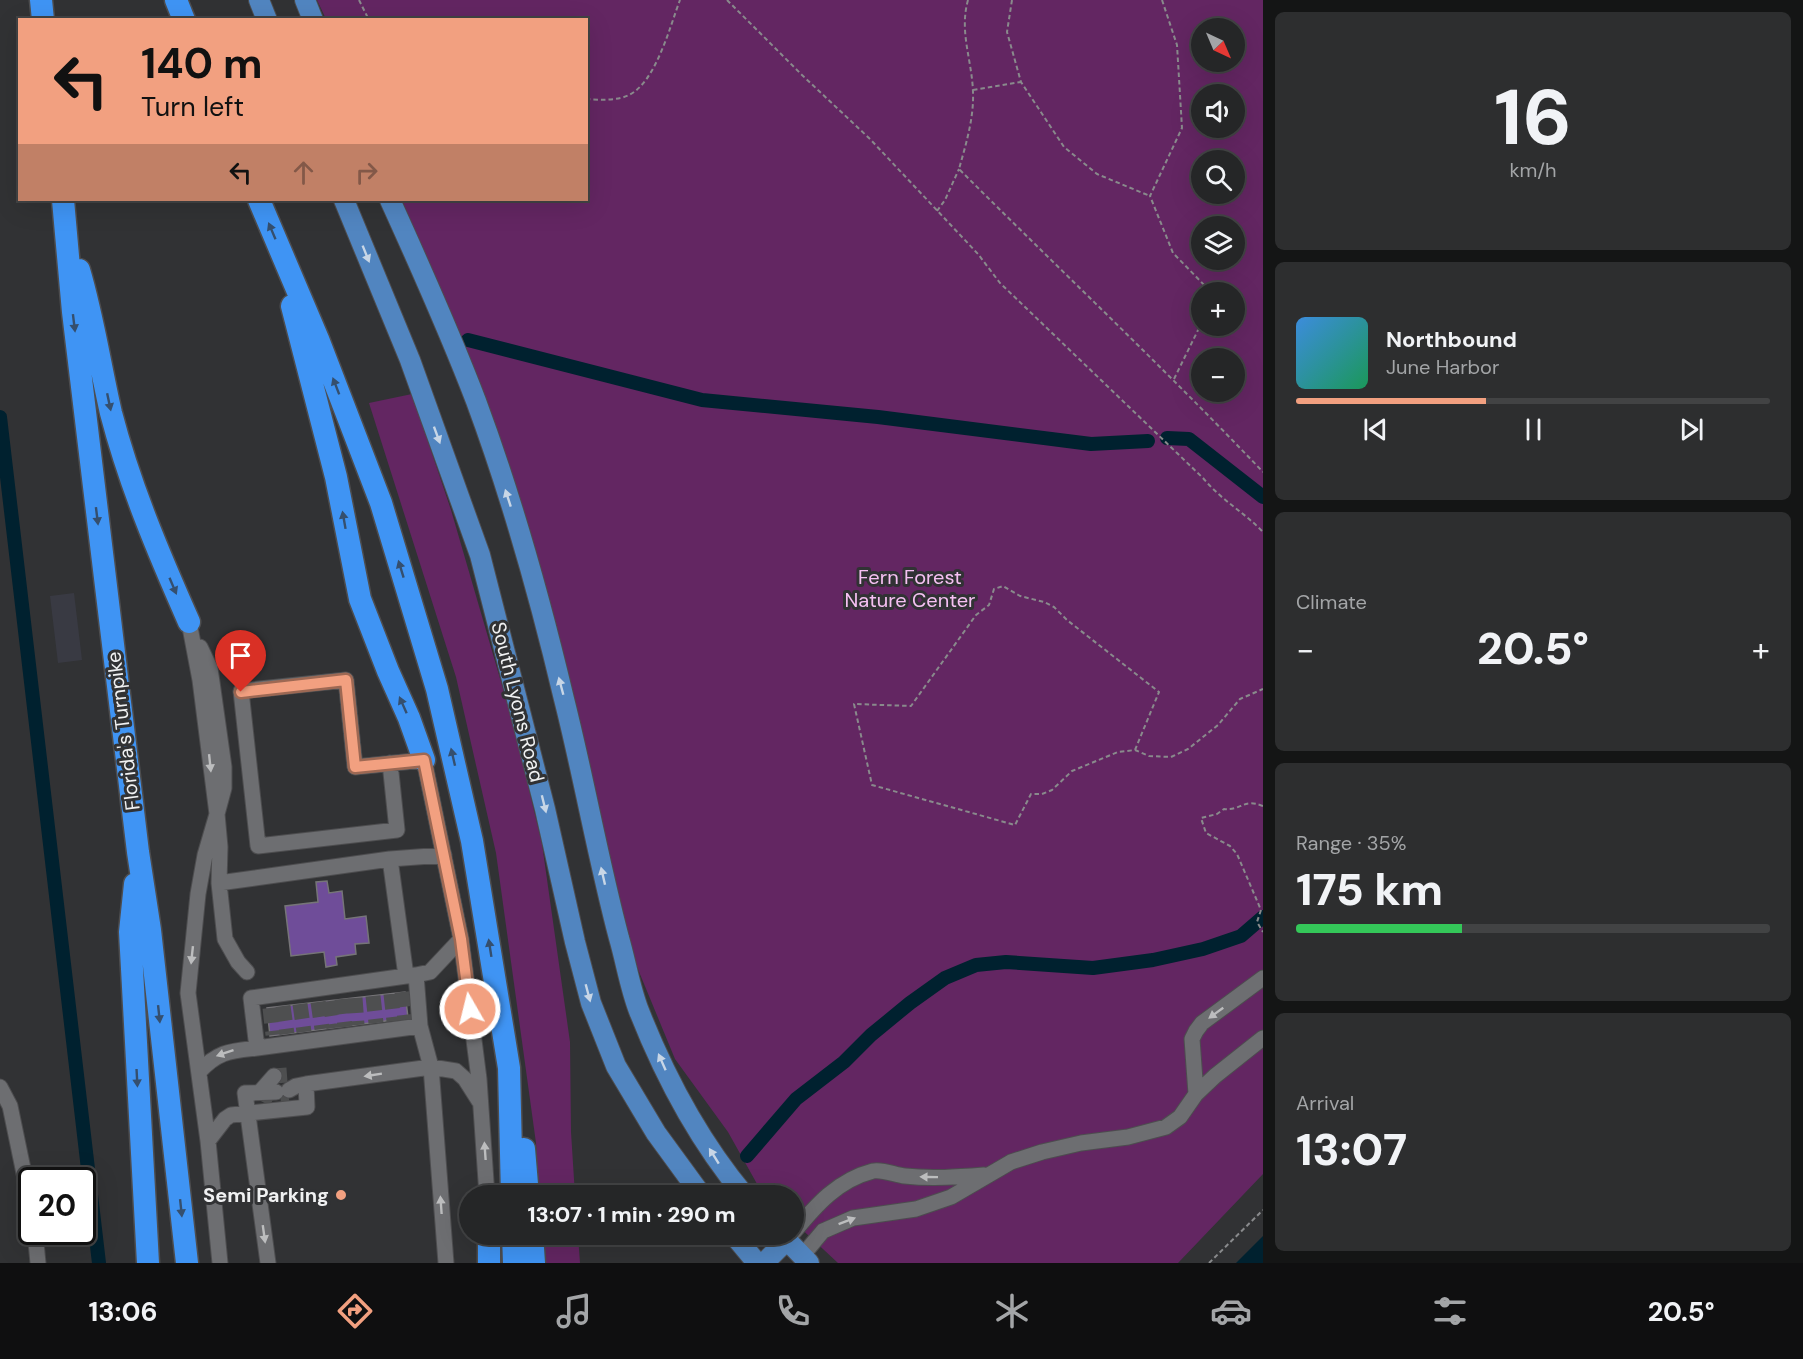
<!DOCTYPE html>
<html lang="en">
<head>
<meta charset="utf-8">
<style>
	body { margin:0; font-family:"DM Sans",sans-serif; background:#2d2e2f; color:#f1f3f6; height:100vh; display:flex; flex-direction:column; font-size:22px; white-space:nowrap }
	* { box-sizing:border-box; margin:0 }
	p { font-size:20px; color:#a3a5a7 }
	.icon { flex:none; width:33px; height:33px; fill:none; stroke:currentColor; stroke-width:2; stroke-linecap:round; stroke-linejoin:round }
	.map { position:relative; flex:1; overflow:hidden }
	.panel { display:flex; flex-direction:column; gap:12px; padding:12px; background:#141515; width:540px }
	.panel>* { flex:none }
	.guide { position:absolute; left:18px; top:18px; width:570px; height:183px; border-radius:0px; box-shadow:0 6px 24px #0002,0 0 0 2px #424344; background:#f2a080; color:#111; overflow:hidden }
	.needle { width:39px; rotate:136deg }
	.tools { position:absolute; left:1191px; top:18px; display:grid; gap:12px }
	.tools a { display:grid; place-items:center; width:54px; height:54px; border-radius:50%; background:#252627; box-shadow:0 6px 24px #0002,0 0 0 2px #424344; font-size:30px }
	.speed { position:absolute; left:18px; top:1167px; display:flex; gap:12px; font-size:30px; font-weight:700; text-align:center }
	.speed>* { display:grid; place-content:center; width:78px; height:78px; border-radius:50%; background:#252627; box-shadow:0 6px 24px #0002,0 0 0 2px #424344; line-height:1 }
	.speed .limit { border:3px solid #111; border-radius:9px; background:#fff; color:#111 }
	.pin { position:absolute; display:grid; place-items:center; width:51px; height:51px; color:#fff; margin:-62px -26px; border-radius:50% 50% 50% 0; rotate:-45deg; box-shadow:0 0 6px #0007 }
	.pin .icon { rotate:45deg }
	.me { position:absolute; width:66px; margin:-33px; rotate:352deg; stroke-linejoin:round; filter:drop-shadow(0 0 4px #0008) }
	.turn { display:flex; align-items:center; gap:21px; height:126px; padding:0 24px; font-size:27px }
	.turn .icon { width:78px; height:78px; stroke-width:2.5 }
	.turn b { display:block; font-size:42px; line-height:51px }
	.lanes { display:flex; align-items:center; height:57px; padding:0 24px; background:#0003; justify-content:center; gap:30px; direction:ltr }
	.lanes .off { opacity:.35 }
	.big { font-size:45px; font-weight:800; line-height:1.1 }
	.panel .widget { flex:1; display:flex; flex-direction:column; justify-content:center; gap:9px; min-width:0; padding:0 21px; border-radius:9px; background:#2d2e2f }
	.panel .dial { align-items:center; gap:0 }
	.dial b { font-size:78px; line-height:1 }
	.song { display:flex; align-items:center; gap:18px }
	.cover { width:72px; height:72px; border-radius:9px; background:linear-gradient(135deg,hsl(210 70% 55%),hsl(150 70% 35%)) }
	.played { height:6px; border-radius:3px; background:linear-gradient(90deg,#f2a080 40%,#424344 40%) }
	.keys { display:flex; justify-content:space-around; direction:ltr }
	.heat { display:flex; justify-content:space-between; align-items:center; font-size:33px; direction:ltr }
	.charge { height:9px; border-radius:4px; background:linear-gradient(90deg,#34c759 35%,#424344 0) }
	.trip { position:absolute; left:459px; top:1185px; width:345px; height:60px; border-radius:30px; background:#252627; box-shadow:0 6px 24px #0002,0 0 0 2px #424344; font-weight:800; line-height:60px; text-align:center }
	.tab-bar { display:flex; height:96px; justify-content:space-around; align-items:center; background:#0f0f10; color:#a3a5a7 }
	.tab-bar .icon { width:42px; height:42px }
	.tab-bar .selected { color:#f2a080 }
	.tab-bar b { font-size:27px; color:#f1f3f6 }
	main { display:flex; flex:1; min-height:0 }
	.map>svg:first-child { display:block }
</style>
</head>
<body>
<main>
<div class="map">
<svg width="1263" height="1263" viewBox="0 0 1263 1263">
	<rect width="100%" height="100%" fill="#313234"/>
	<path fill="#393a43" d="M74 593 82 660 58 663 50 596Z"/>
	<path fill="#632662" fill-rule="evenodd" d="M317 0H1263V1174L1178 1263H838L794 1222V1196L765 1195 761 1191 728 1132 675 1059 635 962 564 699 476 402 402 200H586V20L326 19ZM1202 28H1234V62H1202ZM1202 94H1234V128H1202ZM1202 160H1234V194H1202ZM1202 226H1234V260H1202ZM1202 292H1234V326H1202ZM1202 358H1234V392H1202Z
		M412 394 451 510 513 723 542 844 570 1042 571 1132 575 1195H539L536 1143 496 853 456 677 369 403Z
		M541 1235H578L580 1263H543Z"/>
	<path fill="#00212f" d="M1263 1236V1263H1236Z"/>
	<g fill="none" stroke-linecap="round" stroke-linejoin="round">
		<path stroke="#00212f" stroke-width="14" d="M468 340 702 400 878 417 1091 444 1148 441
			M0 417 99 1263
			M1167 438 1189 439 1263 497
			M747 1156 796 1099 844 1062 871 1035 910 1003 945 978 976 965 1006 962 1093 968 1153 960 1203 949 1241 936 1263 917"/>
	</g>
	<path fill="#6f4d99" stroke="#767578" stroke-width="1.5" d="M327 881 329 893 342 891 345 919 366 916 369 943 355 944 356 954 336 957 337 965 326 967 324 952 291 956 285 906 318 902 316 882Z
		M405 992 408 1018 270 1036 267 1008Z"/>
	<g fill="none" stroke-linecap="round" stroke-linejoin="round">
		<path stroke="#4e4f50" stroke-width="15" stroke-dasharray="15 8" stroke-linecap="butt" d="M402 992 405 1020
			M391 994 394 1021
			M373 996 376 1023
			M355 998 357 1025
			M342 999 345 1027
			M330 1001 334 1028
			M318 1002 322 1029
			M300 1004 304 1032
			M283 1006 287 1034
			M270 1008 273 1035
			M274 1076 287 1075
			M260 1092 277 1101 289 1099"/>
		<defs>
			<path id="minor" d="M189 622 200 680 217 814 205 855 198 894 188 993 208 1141 220 1263
				M200 647 210 668 224 767V788L217 814 220 847 219 883 225 939 238 962 247 972
				M390 763 397 830 258 846 241 691 346 680 355 767 424 760 461 939 479 1079 487 1196
				M390 859 406 976 416 975 420 1026 431 1067 446 1263
				M219 883 390 859 444 855
				M416 975 430 972 461 939
				M406 976 251 998 257 1048 420 1026
				M199 1072C218 1051 231 1051 257 1048
				M0 1087 10 1106 32 1212
				M289 1090 296 1086 306 1084 431 1067 456 1071 465 1079 479 1101
				M260 1092 274 1076
				M1196 1094 1192 1039 1196 1031 1202 1023 1263 978
				M208 1141 225 1119 231 1115 307 1107 306 1084
				M35 1232 38 1263
				M794 1232C816 1205 838 1180 873 1171 883 1169 895 1175 905 1176 931 1179 958 1177 984 1175
				M802 1256 823 1231 853 1218 916 1209 951 1197 1011 1162 1042 1152 1081 1143 1128 1137 1166 1127 1180 1117 1196 1094 1215 1076 1263 1038
				M268 1263 245 1093 276 1092"/>
			<path id="major" d="M259 0 267 20
				M305 0 313 20
				M344 200 410 360 480 555 545 809 575 942 591 1003 616 1066 656 1133 702 1196
				M390 200C420 266 450 333 476 401 512 498 540 598 564 699 584 778 598 859 619 938 626 962 630 988 639 1011 665 1077 699 1141 745 1196
				M733 1234 757 1263
				M781 1234 809 1263
				M764 1263 787 1240"/>
			<path id="highway" d="M41 0 43 20
				M176 0 184 20
				M63 200 73 312 138 852 150 930 187 1263
				M259 200 318 339 381 503 437 689 472 841 509 1068 512 1196
				M79 270C93 317 100 365 111 413 130 486 159 554 189 622
				M292 306 336 477 360 599 388 671 409 718 424 760
				M135 884 130 932 148 1263
				M524 1149 528 1196
				M513 1234 514 1263
				M532 1234 534 1263
				M489 1238V1263"/>
		</defs>
		<use href="#minor" stroke="#4d4d4f" stroke-width="17"/>
		<use href="#major" stroke="#4d4d4f" stroke-width="22"/>
		<use href="#highway" stroke="#4d4d4f" stroke-width="25"/>
		<path stroke="#898a8c" stroke-width="2" stroke-dasharray="4.5 3" stroke-linecap="butt" d="M359 0 369 20
			M727 0 802 75 870 139 978 254 1000 283 1203 478C1222 501 1244 512 1263 532
			M968 0C959 32 972 60 973 92 974 118 966 144 959 169 1060 270 1164 368 1263 472
			M1012 0 1007 32 1021 82 1064 147 1097 174 1150 196
			M1162 0 1177 45 1182 128 1150 196 1173 253 1211 292
			M973 90 1021 82
			M586 99C599 100 617 101 629 95 656 82 670 26 680 0
			M937 211 945 200 959 169
			M1174 379 1202 322
			M1135 750 1159 692 1067 620 1054 607 1044 602 1020 596 1003 586 994 589 989 605 976 615 911 706 854 704 872 785 1015 825 1031 794H1042L1052 790 1072 771 1118 752 1135 750 1149 756 1171 757 1188 749 1218 725 1240 699 1263 689
			M1263 806C1243 798 1241 811 1224 809L1217 814 1201 818 1206 833 1230 846 1237 854 1261 910 1257 922 1263 932
			M1209 1263 1263 1210"/>
		<use href="#minor" stroke="#6d6e71" stroke-width="15"/>
		<use href="#major" stroke="#5185c0" stroke-width="20"/>
		<use href="#highway" stroke="#3f94f4" stroke-width="22"/>
	</g>
	<defs><path id="oneway-solid" d="M-6-.8H1V-3.2L6.5 0L1 3.2V.8H-6Z" transform="scale(1.5)"/></defs>
	<g fill="#354f6e">
		<use href="#oneway-solid" transform="translate(272 231) rotate(-113)"/>
		<use href="#oneway-solid" transform="translate(74 323) rotate(83)"/>
		<use href="#oneway-solid" transform="translate(336 386) rotate(-111)"/>
		<use href="#oneway-solid" transform="translate(109 402) rotate(78)"/>
		<use href="#oneway-solid" transform="translate(97 516) rotate(83)"/>
		<use href="#oneway-solid" transform="translate(344 520) rotate(-100)"/>
		<use href="#oneway-solid" transform="translate(401 569) rotate(-107)"/>
		<use href="#oneway-solid" transform="translate(173 586) rotate(67)"/>
		<use href="#oneway-solid" transform="translate(403 705) rotate(-114)"/>
		<use href="#oneway-solid" transform="translate(453 757) rotate(-103)"/>
		<use href="#oneway-solid" transform="translate(490 948) rotate(-99)"/>
		<use href="#oneway-solid" transform="translate(159 1014) rotate(84)"/>
		<use href="#oneway-solid" transform="translate(137 1078) rotate(87)"/>
		<use href="#oneway-solid" transform="translate(181 1208) rotate(84)"/>
	</g>
	<g fill="#c8d6e6">
		<use href="#oneway-solid" transform="translate(366 254) rotate(68)"/>
		<use href="#oneway-solid" transform="translate(437 435) rotate(70)"/>
		<use href="#oneway-solid" transform="translate(508 498) rotate(-108)"/>
		<use href="#oneway-solid" transform="translate(561 686) rotate(-105)"/>
		<use href="#oneway-solid" transform="translate(544 804) rotate(76)"/>
		<use href="#oneway-solid" transform="translate(603 876) rotate(-103)"/>
		<use href="#oneway-solid" transform="translate(588 993) rotate(75)"/>
		<use href="#oneway-solid" transform="translate(662 1062) rotate(-114)"/>
		<use href="#oneway-solid" transform="translate(714 1156) rotate(-122)"/>
	</g>
	<g fill="#bcbdbe">
		<use href="#oneway-solid" transform="translate(210 763) rotate(84)"/>
		<use href="#oneway-solid" transform="translate(192 955) rotate(96)"/>
		<use href="#oneway-solid" transform="translate(1216 1013) rotate(144)"/>
		<use href="#oneway-solid" transform="translate(225 1053) rotate(161)"/>
		<use href="#oneway-solid" transform="translate(373 1075) rotate(171)"/>
		<use href="#oneway-solid" transform="translate(485 1151) rotate(-94)"/>
		<use href="#oneway-solid" transform="translate(929 1177) rotate(-179)"/>
		<use href="#oneway-solid" transform="translate(441 1205) rotate(-94)"/>
		<use href="#oneway-solid" transform="translate(847 1221) rotate(-21)"/>
		<use href="#oneway-solid" transform="translate(264 1234) rotate(82)"/>
	</g>
	<g fill="none" stroke-linecap="round" stroke-linejoin="round">
		<defs>
			<path id="route" d="M241 692 346 680 355 767 424 760 461 939 470 1009"/>
		</defs>
		<use href="#route" stroke="#9d6853" stroke-width="15"/>
		<use href="#route" stroke="#f2a080" stroke-width="10"/>
	</g>
	<circle fill="#f2a080" stroke="#313234" stroke-width="2" cx="341" cy="1195" r="6"/>
	<g text-anchor="middle" stroke-width="6" stroke-linejoin="round" paint-order="stroke">
		<g font-size="20" fill="#f6c0f3" stroke="#313234">
			<text x="910" y="584">Fern Forest<tspan x="910" dy="23">Nature Center</tspan></text>
		</g>
		<g font-size="20" fill="#f0f1f2" stroke="#313234">
			<text transform="translate(518 702) rotate(76)" y="7">South Lyons Road</text>
			<text transform="translate(123 731) rotate(-97)" y="7">Florida's Turnpike</text>
		</g>
		<g font-size="20" font-weight="bold" fill="#f0f1f2" stroke="#313234" text-anchor="end">
			<text x="329" y="1202">Semi Parking</text>
		</g>
	</g>
</svg>
<div class="tools">
<a><svg class="needle" viewBox="-14 -14 28 28"><path d="M0-13l5 13h-10z" fill="#e53935"/><path d="M0 13l5-13h-10z" fill="#a3a5a7"/></svg></a>
<a><svg class="icon" aria-label="sound" viewBox="0 0 24 24"><path d="M4 9h4l5-4v14l-5-4H4zM17 9q2 3 0 6"/></svg></a>
<a><svg class="icon" aria-label="search" viewBox="0 0 24 24"><circle cx="10" cy="10" r="6"/><path d="M15 15l6 6"/></svg></a>
<a><svg class="icon" aria-label="layers" viewBox="0 0 24 24"><path d="M12 4l9 5-9 5-9-5zM3 14l9 5 9-5"/></svg></a>
<a>+</a>
<a>−</a>
</div>
<div class="speed"><div class="limit">20</div></div>
<div class="pin" style="left:241px;top:692px;background:#d93025"><svg class="icon" aria-label="arrive" viewBox="0 0 24 24"><path d="M6 21V4h12l-3 4 3 4H6"/></svg></div>
<svg class="me" style="left:470px;top:1009px" viewBox="-20 -20 40 40"><circle r="17" fill="#f2a080" stroke="#fff" stroke-width="3"/><path d="M0-11L8 9 0 5-8 9z" fill="#fff"/></svg>
<div class="trip">13:07 · 1 min · 290 m</div>
<div class="guide">
<div class="turn"><svg class="icon" aria-label="left" viewBox="0 0 24 24"><path d="M17 20v-9H6M10 6l-5 5 5 5"/></svg><div><b>140 m</b>Turn left</div></div>
<div class="lanes"><svg class="icon" aria-label="left" viewBox="0 0 24 24"><path d="M17 20v-9H6M10 6l-5 5 5 5"/></svg><svg class="icon off" aria-label="ahead" viewBox="0 0 24 24"><path d="M12 20V5M6 11l6-6 6 6"/></svg><svg class="icon off" aria-label="right" viewBox="0 0 24 24"><path d="M7 20v-9h11M14 6l5 5-5 5"/></svg></div>
</div>
</div>
<section class="panel">
<div class="widget dial"><b>16</b><p>km/h</p></div>
<div class="widget">
<div class="song"><i class="cover"></i><div><b>Northbound</b><p>June Harbor</p></div></div>
<div class="played"></div>
<div class="keys"><svg class="icon" aria-label="previous" viewBox="0 0 24 24"><path d="M18 5L8 12l10 7zM5 5v14"/></svg><svg class="icon" aria-label="pause" viewBox="0 0 24 24"><path d="M8 5v14M16 5v14"/></svg><svg class="icon" aria-label="next" viewBox="0 0 24 24"><path d="M6 5l10 7-10 7zM19 5v14"/></svg></div>
</div>
<div class="widget"><p>Climate</p>
<div class="heat"><a>−</a><b class="big">20.5°</b><a>+</a></div>
</div>
<div class="widget"><p>Range · 35%</p><b class="big">175 km</b><div class="charge"></div></div>
<div class="widget"><p>Arrival</p><b class="big">13:07</b></div>
</section>
</main>
<nav class="tab-bar">
<b>13:06</b>
<svg class="icon selected" aria-label="directions" viewBox="0 0 24 24"><path d="M12 3l9 9-9 9-9-9zM9 14v-3h6M13 9l2 2-2 2"/></svg>
<svg class="icon" aria-label="music" viewBox="0 0 24 24"><path d="M9 18V5l10-2v13"/><circle cx="6" cy="18" r="3"/><circle cx="16" cy="16" r="3"/></svg>
<svg class="icon" aria-label="phone" viewBox="0 0 24 24"><path d="M5 4h4l2 5-3 2q2 4 5 5l2-3 5 2v4C11 20 4 13 5 4z"/></svg>
<svg class="icon" aria-label="climate" viewBox="0 0 24 24"><path d="M12 3v18M4 7l16 10M4 17L20 7"/></svg>
<svg class="icon" aria-label="car" viewBox="0 0 24 24"><path d="M5 17H2v-5l4-1 3-4h7l3 4 3 1v5h-3M9 17h6M6 11h13"/><circle cx="7" cy="17" r="2"/><circle cx="17" cy="17" r="2"/></svg>
<svg class="icon" aria-label="filters" viewBox="0 0 24 24"><path d="M4 7h16M4 17h16"/><circle cx="9" cy="7" r="2"/><circle cx="15" cy="17" r="2"/></svg>
<b>20.5°</b>
</nav>
</body>
</html>
